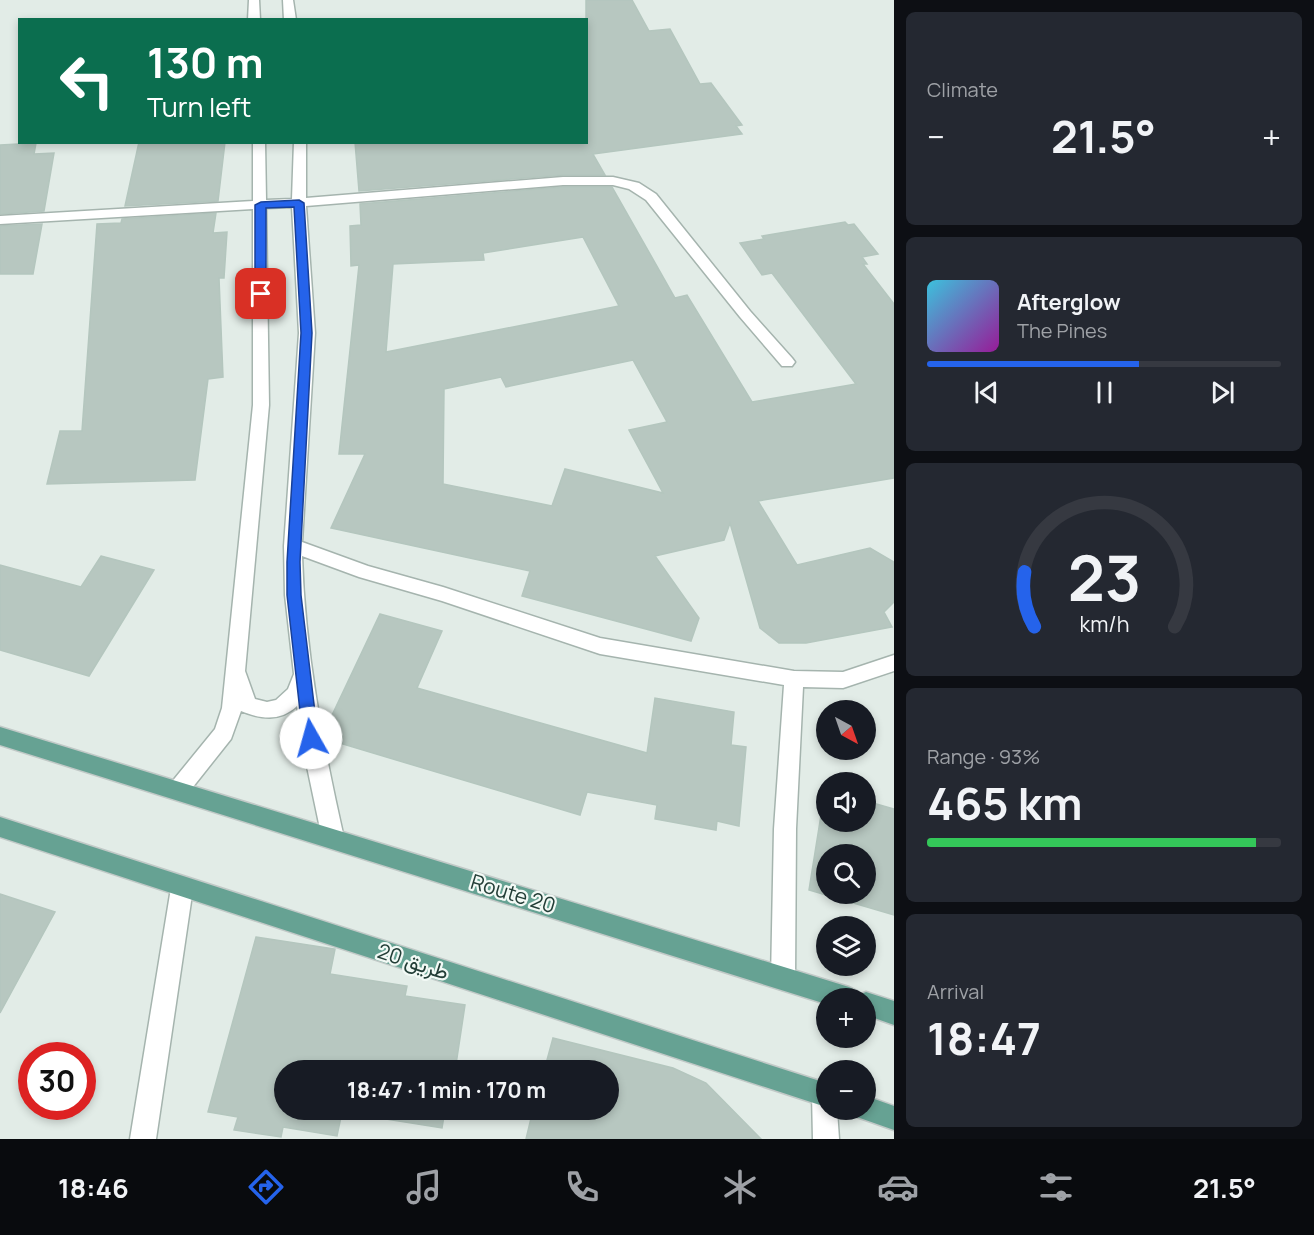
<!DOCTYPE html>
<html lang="en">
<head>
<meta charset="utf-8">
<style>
	body { margin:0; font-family:Manrope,Vazirmatn,sans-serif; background:#242831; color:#f1f3f6; height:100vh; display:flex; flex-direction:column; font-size:22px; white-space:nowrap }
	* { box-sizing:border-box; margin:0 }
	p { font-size:20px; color:#9ea1a6 }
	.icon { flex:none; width:33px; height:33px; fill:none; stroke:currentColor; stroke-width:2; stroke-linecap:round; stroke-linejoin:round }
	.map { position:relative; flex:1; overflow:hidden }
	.drawer { display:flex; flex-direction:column; gap:12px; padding:12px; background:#0d0f14; width:420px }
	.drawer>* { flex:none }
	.top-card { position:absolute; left:18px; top:18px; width:570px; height:126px; border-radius:0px; box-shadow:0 3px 9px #0003; background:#0b6e4f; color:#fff; overflow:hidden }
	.needle { width:39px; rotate:140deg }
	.tools { position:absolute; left:816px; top:700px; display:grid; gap:12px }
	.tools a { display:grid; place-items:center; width:60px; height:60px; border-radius:50%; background:#171b24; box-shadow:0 3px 9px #0003; font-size:30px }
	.speed { position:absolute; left:18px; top:1042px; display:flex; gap:12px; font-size:30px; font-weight:700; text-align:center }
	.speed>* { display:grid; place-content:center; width:78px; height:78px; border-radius:50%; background:#171b24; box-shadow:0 3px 9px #0003; line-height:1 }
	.speed .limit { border:9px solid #d22; background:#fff; color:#111 }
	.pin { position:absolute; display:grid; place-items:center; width:51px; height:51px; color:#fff; margin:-26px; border-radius:12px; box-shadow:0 3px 9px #0006 }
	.me { position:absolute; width:66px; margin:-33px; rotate:353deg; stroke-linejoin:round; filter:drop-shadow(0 0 4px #0008) }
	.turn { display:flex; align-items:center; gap:21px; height:126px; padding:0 30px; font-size:27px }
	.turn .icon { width:78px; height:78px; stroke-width:2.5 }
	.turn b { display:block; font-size:42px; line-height:51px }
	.big { font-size:45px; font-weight:700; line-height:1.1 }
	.drawer .tile { flex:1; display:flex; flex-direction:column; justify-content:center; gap:9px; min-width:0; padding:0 21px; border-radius:9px; background:#242831 }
	.drawer .dial { align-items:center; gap:0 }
	.dial svg { height:156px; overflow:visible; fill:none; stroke:#363941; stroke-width:7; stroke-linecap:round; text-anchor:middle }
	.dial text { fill:#f1f3f6; stroke:none }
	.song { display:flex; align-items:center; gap:18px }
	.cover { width:72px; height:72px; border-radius:9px; background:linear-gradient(135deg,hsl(190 70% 55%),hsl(300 70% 35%)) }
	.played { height:6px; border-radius:3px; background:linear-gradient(90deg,#2563eb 60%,#363941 60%) }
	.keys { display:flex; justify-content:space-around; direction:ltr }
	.heat { display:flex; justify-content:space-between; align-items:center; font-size:33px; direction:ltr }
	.charge { height:9px; border-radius:4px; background:linear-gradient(90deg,#34c759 93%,#363941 0) }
	.trip { position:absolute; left:274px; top:1060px; width:345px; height:60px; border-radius:30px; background:#171b24; box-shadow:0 3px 9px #0003; font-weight:700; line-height:60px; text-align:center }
	.tab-bar { display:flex; height:96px; justify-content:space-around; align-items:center; background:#090b0e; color:#9ea1a6 }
	.tab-bar .icon { width:42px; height:42px }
	.tab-bar .current { color:#2563eb }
	.tab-bar b { font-size:27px; color:#f1f3f6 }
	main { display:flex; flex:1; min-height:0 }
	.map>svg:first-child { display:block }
</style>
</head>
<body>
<main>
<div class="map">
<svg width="894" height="1139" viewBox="0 0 894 1139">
	<rect width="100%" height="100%" fill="#e2ece7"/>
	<path fill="#b7c7c0" stroke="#b4c6be" stroke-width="1.5" fill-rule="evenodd" d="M586 0H632L649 31 670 29 700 84 711 83 742 125 736 126 742 134 593 154 605 175H563L359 191 355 142H586Z
		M139 142H225L218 201 125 206Z
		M36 143 34 154 54 153 44 211 0 214V145Z
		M563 187H612L675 298 687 295 752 402 856 384 772 273 762 275 740 243 764 239 762 236 845 222 848 225 854 224 878 254 862 257 867 264H863L894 304V478L758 501 797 565 870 548 894 562V602L884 612 892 627 806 643H779L760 628 730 523 724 540 655 556 699 618 691 641 522 596 530 571 331 528 365 454H339L359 265 351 266 350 226 361 225 360 204ZM583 237 619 306 386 352 393 264 484 260 483 253ZM633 360 667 422 629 430 663 493 565 469 552 506 443 484 444 389 501 377 506 387Z
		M216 213 213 233 227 232 224 278H219L223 377 208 379 195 480 47 484 60 431H82L97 224 121 223 122 219Z
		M42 224 33 274H0V226Z
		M101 556 154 570 89 676 0 650V565L81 587Z
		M380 614 442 631 417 688 647 753 655 698 734 712 731 745 746 747 739 826 717 821 716 830 655 819 657 805 587 792 580 815 326 739 324 732Z
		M825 790 826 822H866V801L894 809V915L809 890ZM826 855H866V894H826Z
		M0 894 55 912 0 1013Z
		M256 937 335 949 330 974 407 986 405 996 465 1005 455 1071H285V1110H445L442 1128 342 1112 337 1136 283 1127 281 1137 234 1130 238 1117 208 1112Z
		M553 1038 673 1068 706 1083 761 1139H526L533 1110H609V1071H544Z"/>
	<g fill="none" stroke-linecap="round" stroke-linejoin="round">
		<defs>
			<path id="minor" d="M249 0H259L260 20H248Z
				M283 0H293L296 20H284Z
				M253 142H265L266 200 292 199 294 142H306V198L563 177H613L639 183 656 194 750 311 792 358 795 362 792 366H782L740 317 646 200 629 189 613 185H563L306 206 315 333 302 542 368 566 443 587 600 638 794 671 843 672 894 655V671L843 688 803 687 796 829 795 979 791 987 783 990 775 987 771 979 774 829 784 685 600 654 442 601 359 577 302 556C305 652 323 745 344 838L341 845 333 848 325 845 322 838 301 738 297 706C280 722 261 719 241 711L231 739 185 797 178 799 171 797 168 790 171 783 215 729 222 708 253 405V209L0 224V216L253 201ZM292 207 299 333 284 546 285 595 294 674 288 689 276 700 267 702 255 699 245 671 269 405 266 208Z
				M182 878 190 881 193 888 156 1139H130L171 888 174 881Z
				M824 1082 826 1083V1110H837L839 1139H813L812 1094 815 1085Z"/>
			<path id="major" d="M0 727 849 987 857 991 859 995 866 992 894 1001V1025L866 1015V999H826V1004L0 745Z
				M0 817 826 1083V1107L0 837Z
				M866 1096 894 1106V1130L857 1117 855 1110H866Z"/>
		</defs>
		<use href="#minor" stroke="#a5b4ae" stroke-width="3"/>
		<use href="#major" stroke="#c1c9c7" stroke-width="3"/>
		<use href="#minor" fill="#fff" fill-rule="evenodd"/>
		<use href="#major" fill="#66a293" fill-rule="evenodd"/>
	</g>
	<path fill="#2563eb" stroke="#184099" stroke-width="1.5" d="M299 200 304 203 312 333 300 562 301 595 318 738 316 743 311 745 305 743 303 738 287 595V562L301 333 294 207 266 208V294L261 298 255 294V205L261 202Z"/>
	<g text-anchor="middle" stroke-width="4.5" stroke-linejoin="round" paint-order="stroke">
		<g font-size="21" fill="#223d36" stroke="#f2f9f5">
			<text transform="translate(513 894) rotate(17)" y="7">Route 20</text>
			<text transform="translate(413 962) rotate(18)" y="7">طريق 20</text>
		</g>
	</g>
</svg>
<div class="tools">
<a><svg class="needle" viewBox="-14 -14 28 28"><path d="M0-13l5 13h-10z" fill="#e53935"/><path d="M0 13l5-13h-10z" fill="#9ea1a6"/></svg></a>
<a><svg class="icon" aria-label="sound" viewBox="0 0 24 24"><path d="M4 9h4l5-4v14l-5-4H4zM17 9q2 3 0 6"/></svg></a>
<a><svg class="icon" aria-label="search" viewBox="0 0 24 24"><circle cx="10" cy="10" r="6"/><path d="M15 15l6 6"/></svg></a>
<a><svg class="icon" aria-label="layers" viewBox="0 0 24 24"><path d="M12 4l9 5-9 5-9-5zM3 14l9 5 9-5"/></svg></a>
<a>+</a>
<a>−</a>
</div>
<div class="speed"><div class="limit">30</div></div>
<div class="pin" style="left:261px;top:294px;background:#d93025"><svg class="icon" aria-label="arrive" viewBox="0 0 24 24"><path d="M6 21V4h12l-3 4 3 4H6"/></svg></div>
<svg class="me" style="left:311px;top:738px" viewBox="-20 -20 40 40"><circle r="19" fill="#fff"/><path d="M0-13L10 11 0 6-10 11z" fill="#2563eb"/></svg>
<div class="trip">18:47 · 1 min · 170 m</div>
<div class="top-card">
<div class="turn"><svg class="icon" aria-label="left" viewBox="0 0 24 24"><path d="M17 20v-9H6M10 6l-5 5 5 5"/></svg><div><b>130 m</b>Turn left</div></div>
</div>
</div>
<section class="drawer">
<div class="tile"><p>Climate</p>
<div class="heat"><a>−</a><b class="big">21.5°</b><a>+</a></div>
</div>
<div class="tile">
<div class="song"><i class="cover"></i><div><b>Afterglow</b><p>The Pines</p></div></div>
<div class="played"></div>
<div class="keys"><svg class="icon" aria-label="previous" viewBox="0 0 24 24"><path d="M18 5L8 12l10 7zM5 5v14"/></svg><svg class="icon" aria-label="pause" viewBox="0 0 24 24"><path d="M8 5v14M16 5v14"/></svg><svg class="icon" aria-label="next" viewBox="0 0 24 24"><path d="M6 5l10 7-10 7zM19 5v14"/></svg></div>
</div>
<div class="tile dial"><svg viewBox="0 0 100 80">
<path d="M14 69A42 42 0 1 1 86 69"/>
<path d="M14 69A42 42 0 0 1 9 41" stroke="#2563eb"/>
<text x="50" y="56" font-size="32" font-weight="700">23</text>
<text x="50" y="72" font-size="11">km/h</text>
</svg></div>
<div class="tile"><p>Range · 93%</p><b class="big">465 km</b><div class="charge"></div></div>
<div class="tile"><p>Arrival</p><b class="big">18:47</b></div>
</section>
</main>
<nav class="tab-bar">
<b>18:46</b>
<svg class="icon current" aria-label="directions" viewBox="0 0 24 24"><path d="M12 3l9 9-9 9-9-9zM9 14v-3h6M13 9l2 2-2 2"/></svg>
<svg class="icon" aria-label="music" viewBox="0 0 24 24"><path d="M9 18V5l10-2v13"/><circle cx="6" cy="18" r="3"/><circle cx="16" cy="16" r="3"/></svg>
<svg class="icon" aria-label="phone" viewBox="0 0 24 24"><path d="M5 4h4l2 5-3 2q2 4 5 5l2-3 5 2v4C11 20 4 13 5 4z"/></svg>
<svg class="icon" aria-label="climate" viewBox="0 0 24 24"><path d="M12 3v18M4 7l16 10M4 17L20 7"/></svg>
<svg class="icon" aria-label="car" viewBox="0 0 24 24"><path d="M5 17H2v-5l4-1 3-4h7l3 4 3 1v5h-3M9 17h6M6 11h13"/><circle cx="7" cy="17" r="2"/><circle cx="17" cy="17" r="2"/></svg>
<svg class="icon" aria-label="filters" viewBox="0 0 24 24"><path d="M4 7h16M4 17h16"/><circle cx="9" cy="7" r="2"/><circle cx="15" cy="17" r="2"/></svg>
<b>21.5°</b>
</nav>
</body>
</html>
